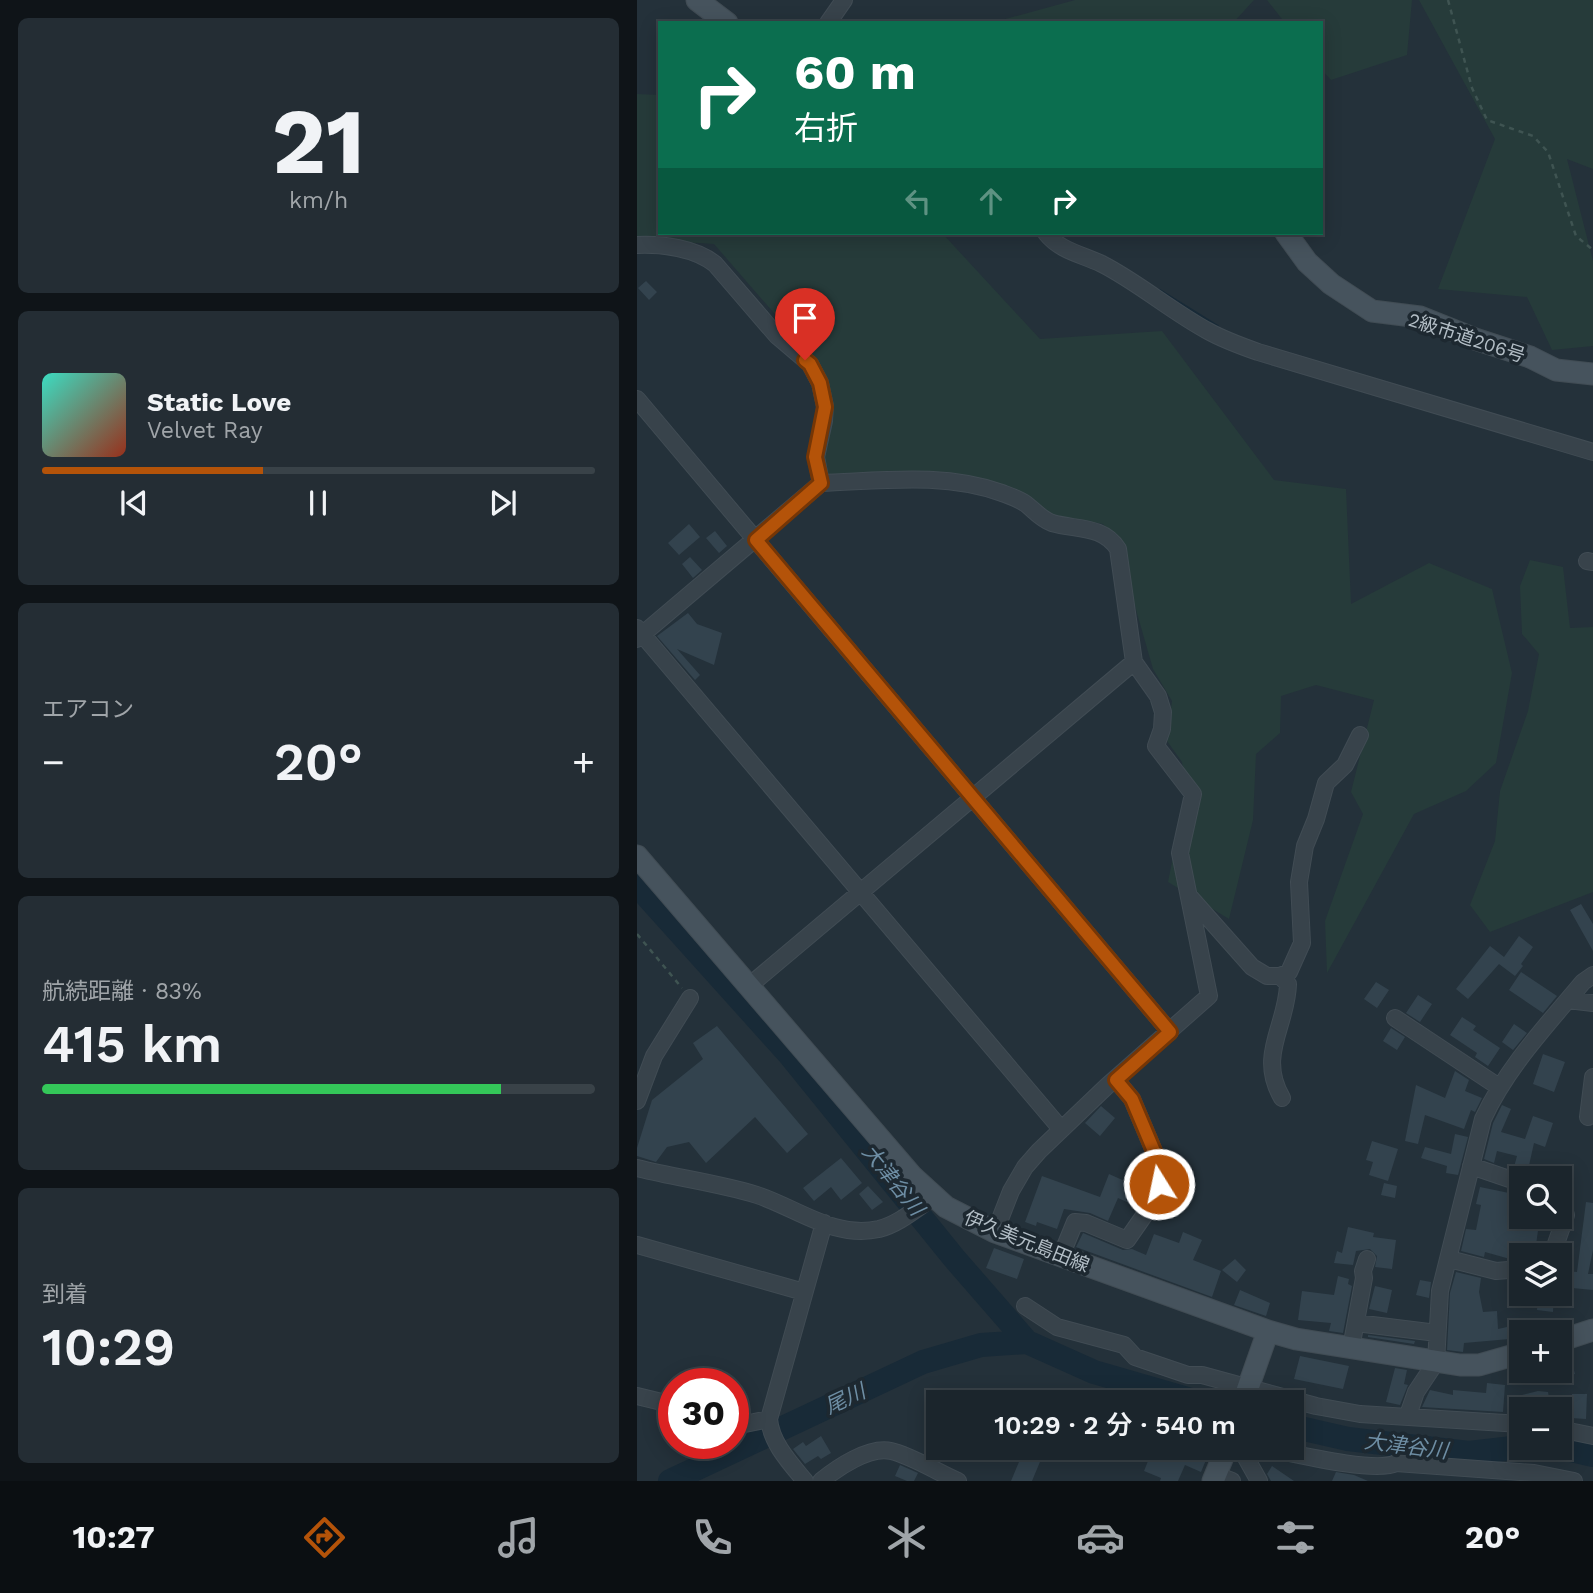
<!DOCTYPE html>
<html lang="ja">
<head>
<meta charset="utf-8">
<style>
	body { margin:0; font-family:"Work Sans","Noto Sans JP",sans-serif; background:#242d34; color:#f1f3f6; height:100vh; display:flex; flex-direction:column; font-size:26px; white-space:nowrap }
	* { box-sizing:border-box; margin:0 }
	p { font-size:23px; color:#a0a5a9 }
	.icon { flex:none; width:38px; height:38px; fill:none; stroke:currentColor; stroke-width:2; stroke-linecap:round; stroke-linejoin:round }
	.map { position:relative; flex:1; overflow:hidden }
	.sheet { display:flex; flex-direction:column; gap:18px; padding:18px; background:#0f1418; width:637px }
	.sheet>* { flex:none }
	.guide { position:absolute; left:21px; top:21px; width:665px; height:214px; border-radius:0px; box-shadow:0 4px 18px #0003,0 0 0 2px #394248; background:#0b6e4f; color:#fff; overflow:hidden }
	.fabs { position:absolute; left:872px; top:1166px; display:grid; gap:14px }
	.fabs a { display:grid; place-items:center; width:63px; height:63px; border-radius:0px; background:#1b252c; box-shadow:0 4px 18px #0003,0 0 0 2px #394248; font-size:35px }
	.speed { position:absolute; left:21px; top:1368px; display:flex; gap:14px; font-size:35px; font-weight:700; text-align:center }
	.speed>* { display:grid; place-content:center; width:91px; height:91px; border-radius:50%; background:#1b252c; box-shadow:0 4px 18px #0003,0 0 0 2px #394248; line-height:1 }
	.speed .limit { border:10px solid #d22; background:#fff; color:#111 }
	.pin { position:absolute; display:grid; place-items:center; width:60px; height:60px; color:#fff; margin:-72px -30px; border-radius:50% 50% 50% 0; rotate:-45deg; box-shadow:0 0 7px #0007 }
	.pin .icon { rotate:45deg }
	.me { position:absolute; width:77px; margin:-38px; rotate:350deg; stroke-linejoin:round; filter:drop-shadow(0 0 5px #0008) }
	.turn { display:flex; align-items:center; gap:24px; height:147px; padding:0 21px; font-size:32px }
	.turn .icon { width:91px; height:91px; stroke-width:2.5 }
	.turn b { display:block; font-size:49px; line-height:60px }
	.lanes { display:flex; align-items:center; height:66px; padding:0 21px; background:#0003; justify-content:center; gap:35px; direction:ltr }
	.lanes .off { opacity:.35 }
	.big { font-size:52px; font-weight:600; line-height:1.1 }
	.sheet .widget { flex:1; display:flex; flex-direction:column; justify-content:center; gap:10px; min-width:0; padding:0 24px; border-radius:10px; background:#242d34 }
	.sheet .dial { align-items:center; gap:0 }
	.dial b { font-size:91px; line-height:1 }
	.song { display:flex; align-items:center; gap:21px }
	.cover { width:84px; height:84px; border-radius:10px; background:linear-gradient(135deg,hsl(170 70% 55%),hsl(10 70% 35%)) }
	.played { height:7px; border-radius:4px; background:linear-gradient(90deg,#b45309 40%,#394248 40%) }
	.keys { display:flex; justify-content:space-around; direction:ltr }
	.heat { display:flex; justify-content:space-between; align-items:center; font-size:38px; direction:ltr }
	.charge { height:10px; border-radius:5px; background:linear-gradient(90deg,#34c759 83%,#394248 0) }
	.trip { position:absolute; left:289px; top:1390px; width:378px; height:70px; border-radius:0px; background:#1b252c; box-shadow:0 4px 18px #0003,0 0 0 2px #394248; font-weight:600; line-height:70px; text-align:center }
	.dock { display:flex; height:112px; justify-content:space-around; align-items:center; background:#0b0f12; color:#a0a5a9 }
	.dock .icon { width:49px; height:49px }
	.dock .on { color:#b45309 }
	.dock b { font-size:32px; color:#f1f3f6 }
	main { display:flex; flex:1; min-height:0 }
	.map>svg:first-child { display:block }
</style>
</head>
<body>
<main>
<section class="sheet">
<div class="widget dial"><b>21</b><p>km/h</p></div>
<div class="widget">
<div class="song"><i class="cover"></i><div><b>Static Love</b><p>Velvet Ray</p></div></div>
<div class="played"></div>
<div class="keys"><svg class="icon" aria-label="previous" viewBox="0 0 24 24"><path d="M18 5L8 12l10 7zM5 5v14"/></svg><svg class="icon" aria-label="pause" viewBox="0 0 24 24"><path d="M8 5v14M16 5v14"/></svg><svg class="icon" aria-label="next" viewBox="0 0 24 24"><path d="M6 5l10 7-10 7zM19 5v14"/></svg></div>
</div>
<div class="widget"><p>エアコン</p>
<div class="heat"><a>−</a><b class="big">20°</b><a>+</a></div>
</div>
<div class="widget"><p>航続距離 · 83%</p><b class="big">415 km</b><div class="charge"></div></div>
<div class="widget"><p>到着</p><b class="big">10:29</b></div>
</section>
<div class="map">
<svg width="956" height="1481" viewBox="0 0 956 1481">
	<rect width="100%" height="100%" fill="#24313a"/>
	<path fill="#263b3a" d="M438 0H617L596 23H354Z
		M630 0H775L770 55 694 80 684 69V23H648Z
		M782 0H956V169L930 159 956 261V346L915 350 890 297 801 289 858 139Z
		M0 94 23 95V233H305L403 339 525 331 637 480 709 489 714 604 792 563 855 589 875 673 859 763 829 791 777 814 690 973 688 921 726 814 714 792 737 700 679 685 644 696 643 733 619 754 616 820 592 919 531 882 549 791 545 762 530 741 535 701 516 669 479 540 466 524 406 513 306 474 191 480 185 454 192 407 175 357 77 244 0 239Z
		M893 560 926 567 933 628 956 627V892L853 932 833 905 858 841 863 791 891 711 902 654 885 634 883 586Z"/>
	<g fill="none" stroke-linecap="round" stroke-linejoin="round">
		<path stroke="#182a37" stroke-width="4.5" d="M522 291 580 327"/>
		<path stroke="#182a37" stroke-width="24" d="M0 885 152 1054 317 1258 390 1342 457 1372 561 1402
			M654 1426 711 1439 832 1453 884 1447
			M921 1447 956 1455
			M33 1481 286 1362 344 1345 390 1342"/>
	</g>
	<path fill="#33434e" d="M9 281 20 292 12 300 1 288Z
		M52 524 63 537 42 555 31 543Z
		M78 531 90 546 82 553 69 538Z
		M53 557 65 570 56 578 45 564Z
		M51 613 60 624 85 633 77 665 40 649 63 675 58 680 20 636Z
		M944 904 956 924V951L933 910Z
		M882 936 896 947 884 964 886 966 878 976 862 964 831 999 819 989 853 946 867 957Z
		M884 972 920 996 906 1013 872 990Z
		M739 982 752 990 740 1008 727 999Z
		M781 995 795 1004 783 1022 769 1013Z
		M825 1017 839 1026 836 1030 863 1048 851 1066 838 1057 840 1053 813 1035Z
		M877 1024 890 1033 876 1050 865 1042Z
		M80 1026 171 1134 150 1153 118 1117 69 1163 52 1142 30 1147 19 1162 0 1156V1148L15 1100 66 1059 56 1043Z
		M754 1028 768 1037 760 1050 746 1041Z
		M906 1054 928 1062 917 1092 896 1084Z
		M818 1071 832 1080 828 1091 845 1098 838 1112 834 1110 827 1129 788 1115 781 1144 768 1141 779 1085 808 1098Z
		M865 1105 874 1109 864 1132 888 1139 896 1116 916 1123 908 1147 897 1143 891 1170 877 1167 880 1156 860 1151 857 1163 847 1159 856 1123Z
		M464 1106 478 1118 463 1136 448 1123Z
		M818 1134 831 1137 821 1175 809 1173 810 1166 784 1158 788 1147 814 1154Z
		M735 1141 761 1149 751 1181 732 1175 736 1162 729 1160Z
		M204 1158 225 1183 204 1200 194 1187 177 1201 166 1188Z
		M472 1174 499 1186 492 1203 481 1198 471 1221 453 1213 427 1209 420 1229 400 1222 399 1226 388 1222 405 1176 463 1197Z
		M747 1183 760 1186 758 1198 744 1195Z
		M231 1186 246 1202 235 1210 222 1194Z
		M843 1187 872 1193V1191L884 1193V1216H903L899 1245 877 1242 873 1259 848 1252 847 1257 824 1251 829 1229 839 1230 844 1205 839 1204Z
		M949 1202 956 1203V1250L951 1274H956V1290L925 1287 927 1271 940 1272Z
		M711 1227 737 1233 736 1237 759 1240 755 1269 738 1267 740 1256 733 1249 719 1251 716 1265 697 1263 700 1251 705 1253Z
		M546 1232 565 1240 556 1260 584 1271 575 1297 439 1247 446 1233 486 1250 495 1249 509 1255 517 1234 542 1243Z
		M357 1248 387 1259 380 1279 349 1268Z
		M598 1259 609 1270 600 1282 585 1270Z
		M819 1272 844 1278 842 1292 846 1312 860 1311 861 1329 901 1320 903 1332H884V1338L827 1343 826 1352 810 1350 813 1293Z
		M701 1276 712 1279 711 1284 715 1286 706 1333 692 1331 694 1323 661 1320 665 1291 697 1295Z
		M783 1280 794 1282 792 1298 779 1295Z
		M738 1286 755 1290 750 1313 732 1309Z
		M603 1290 633 1303 629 1316 597 1305Z
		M901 1293H917L916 1312 900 1310Z
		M731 1335 778 1341 777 1344 731 1337Z
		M932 1351 938 1374 922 1377V1354Z
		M663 1356 712 1366 706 1389 657 1379Z
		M758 1368 770 1370 767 1384 771 1385 763 1405 749 1402Z
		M850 1383 868 1385 866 1412 785 1407 793 1390 816 1395V1390L849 1393Z
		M901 1391 911 1392 914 1409H888L885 1395Z
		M935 1394H950L949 1419 934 1418Z
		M184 1436 194 1453 184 1459 181 1456 168 1464 156 1449 166 1442 169 1446Z
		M531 1447H550L548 1451 569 1460 564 1472 548 1465 541 1481H523L524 1478 507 1471 515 1451 527 1456Z
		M387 1450 405 1457 395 1481H374Z
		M263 1465 281 1473 277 1481H270L258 1476Z
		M635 1466 657 1481H634L630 1474Z
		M699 1472 717 1475 731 1481H695Z"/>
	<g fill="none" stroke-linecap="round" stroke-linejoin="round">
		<defs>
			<path id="street" d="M191 23 207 0
				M409 233C423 251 444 254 465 264 502 283 534 311 571 331 587 340 604 346 621 352L956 452
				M0 245C26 244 58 248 78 264L140 336 173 364 183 383 188 406 187 421 179 457 184 483C244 481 307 472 365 493 373 496 382 499 389 504 398 511 404 519 415 523 439 530 466 525 481 549L497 662 521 696 526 712 525 729 519 746 556 794 543 853 572 996 470 1086 402 1151 388 1167 374 1191 358 1232
				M0 399 533 1032
				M950 561 956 562
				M0 628 424 1129
				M0 639 184 483
				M552 896 615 967 630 976H643L651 984C650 1026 620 1055 645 1098
				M643 976 652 972 665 943 662 882 668 846 679 819 689 783 708 765 723 735
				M112 986 497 662
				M931 1000 956 1003
				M758 1018 862 1087
				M0 1101 17 1056 53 998
				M951 1117 956 1077
				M834 1166 884 1183
				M0 1168C40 1178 81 1183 120 1195 160 1208 197 1239 242 1229 262 1224 280 1208 297 1197
				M0 1245 167 1292
				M915 1255 929 1215 927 1209 922 1205
				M424 1256 438 1222 449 1223 490 1240 513 1207 522 1183V1163L495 1099 479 1080
				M812 1259 859 1271 884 1269
				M388 1306 420 1327 487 1345 498 1357 551 1375H565L679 1406 723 1414 884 1424
				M719 1323 800 1333
				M714 1348 727 1278 726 1271 730 1259
				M0 1396 37 1405
				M771 1415 779 1392 799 1362 803 1291 846 1119C870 1067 910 1025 946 982L956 975
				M96 1421 108 1424 132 1419
				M922 1429 956 1436
				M603 1447 622 1481
				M624 1447C651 1452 738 1474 759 1463L897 1473 937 1481
				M579 1475 595 1481
				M168 1481C153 1463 134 1443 132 1419L187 1223
				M184 1481C200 1468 232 1446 254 1451 273 1455 302 1473 321 1481"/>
			<path id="secondary" d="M60 0 90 23
				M649 233 670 262 694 284 735 311 783 317 838 339 893 357 919 370 956 374
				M0 856 275 1176 309 1207 358 1232 631 1331 659 1339 823 1365H842L884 1353
				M922 1341 956 1330
				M606 1402 631 1331
				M576 1481 590 1447"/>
		</defs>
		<use href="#street" stroke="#414c54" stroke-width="18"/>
		<use href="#secondary" stroke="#414c54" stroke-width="23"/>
		<path stroke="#3f5452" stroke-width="2.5" stroke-dasharray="5 5" stroke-linecap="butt" d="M811 0 835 88 850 120 896 136 911 152 939 236 956 250
			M0 934 45 988"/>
		<use href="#street" stroke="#38434b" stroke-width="16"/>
		<use href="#secondary" stroke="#46535d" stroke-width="21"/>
	</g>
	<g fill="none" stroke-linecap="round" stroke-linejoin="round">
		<defs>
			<path id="route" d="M168 360 173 364 183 383 188 407 178 457 184 483 119 540 533 1032 479 1080 495 1099 522 1163V1184"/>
		</defs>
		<use href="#route" stroke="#753606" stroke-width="18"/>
		<use href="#route" stroke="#b45309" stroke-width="12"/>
	</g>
	<g text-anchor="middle" stroke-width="7" stroke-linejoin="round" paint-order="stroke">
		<g font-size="19" fill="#b3bec6" stroke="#1d2830">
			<text transform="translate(830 337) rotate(18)" y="7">2級市道206号</text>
			<text transform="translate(390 1241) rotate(22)" y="7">伊久美元島田線</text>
		</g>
		<g font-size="21" font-style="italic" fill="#6e8ea4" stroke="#1d2830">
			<text transform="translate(256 1180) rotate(51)" y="7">大津谷川</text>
			<text transform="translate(208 1399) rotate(-25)" y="7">尾川</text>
			<text transform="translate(769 1446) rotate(7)" y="7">大津谷川</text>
		</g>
	</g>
</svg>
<div class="fabs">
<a><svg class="icon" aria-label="search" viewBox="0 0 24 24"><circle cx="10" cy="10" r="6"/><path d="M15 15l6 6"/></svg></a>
<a><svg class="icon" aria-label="layers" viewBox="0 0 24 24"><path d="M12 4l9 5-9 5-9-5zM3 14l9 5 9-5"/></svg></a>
<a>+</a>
<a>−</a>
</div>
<div class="speed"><div class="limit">30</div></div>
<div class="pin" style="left:168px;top:360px;background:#d93025"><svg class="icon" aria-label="arrive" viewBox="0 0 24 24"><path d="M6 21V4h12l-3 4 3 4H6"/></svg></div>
<svg class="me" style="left:522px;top:1184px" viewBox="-20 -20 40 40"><circle r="17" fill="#b45309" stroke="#fff" stroke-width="3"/><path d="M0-11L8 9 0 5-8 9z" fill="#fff"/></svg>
<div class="trip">10:29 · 2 分 · 540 m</div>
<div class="guide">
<div class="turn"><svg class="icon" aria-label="right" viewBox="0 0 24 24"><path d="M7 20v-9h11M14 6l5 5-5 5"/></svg><div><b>60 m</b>右折</div></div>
<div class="lanes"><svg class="icon off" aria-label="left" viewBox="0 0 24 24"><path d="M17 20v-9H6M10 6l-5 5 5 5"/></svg><svg class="icon off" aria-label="ahead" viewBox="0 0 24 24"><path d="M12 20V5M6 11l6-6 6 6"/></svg><svg class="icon" aria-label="right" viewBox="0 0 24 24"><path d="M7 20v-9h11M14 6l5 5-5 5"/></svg></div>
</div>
</div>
</main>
<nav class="dock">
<b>10:27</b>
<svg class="icon on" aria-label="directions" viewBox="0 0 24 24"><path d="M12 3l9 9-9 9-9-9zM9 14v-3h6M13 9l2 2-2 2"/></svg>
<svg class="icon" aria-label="music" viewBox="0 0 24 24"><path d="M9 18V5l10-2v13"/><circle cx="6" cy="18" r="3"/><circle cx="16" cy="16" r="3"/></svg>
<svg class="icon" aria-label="phone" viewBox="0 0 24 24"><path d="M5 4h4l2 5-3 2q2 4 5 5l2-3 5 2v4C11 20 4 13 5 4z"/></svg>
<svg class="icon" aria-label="climate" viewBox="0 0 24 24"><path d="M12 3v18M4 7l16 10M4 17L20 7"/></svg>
<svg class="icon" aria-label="car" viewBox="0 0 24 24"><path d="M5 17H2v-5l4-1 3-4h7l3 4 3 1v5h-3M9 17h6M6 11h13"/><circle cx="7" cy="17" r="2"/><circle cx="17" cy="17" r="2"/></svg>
<svg class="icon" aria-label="filters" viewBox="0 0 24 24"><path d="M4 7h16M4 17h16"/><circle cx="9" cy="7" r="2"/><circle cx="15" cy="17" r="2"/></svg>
<b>20°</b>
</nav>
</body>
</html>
